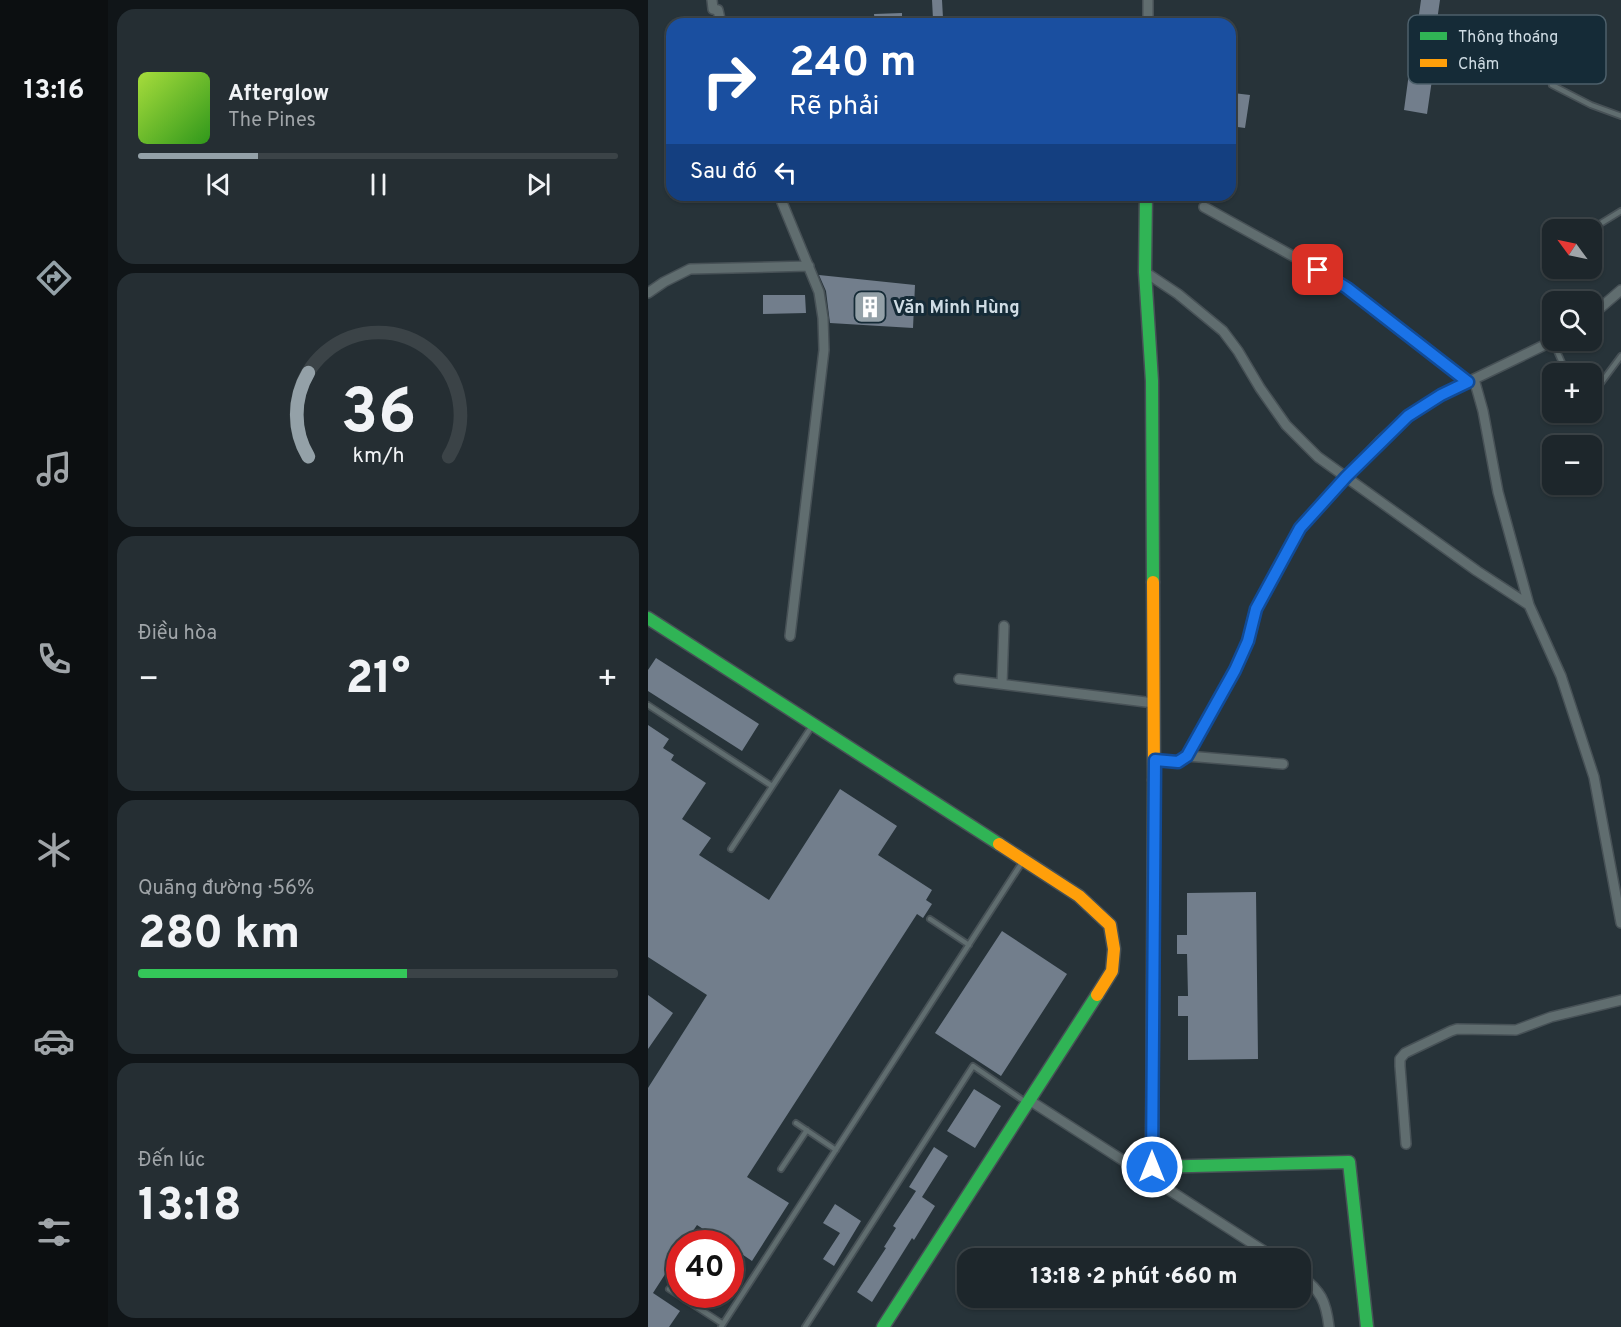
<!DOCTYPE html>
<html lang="vi">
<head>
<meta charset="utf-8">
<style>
	body { margin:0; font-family:Overpass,sans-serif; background:#252e33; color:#f1f3f6; height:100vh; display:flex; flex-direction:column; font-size:22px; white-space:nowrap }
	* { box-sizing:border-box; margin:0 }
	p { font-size:20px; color:#a0a5a9 }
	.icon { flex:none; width:33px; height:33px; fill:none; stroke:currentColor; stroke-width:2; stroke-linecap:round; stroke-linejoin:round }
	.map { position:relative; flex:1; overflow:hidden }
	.sheet { display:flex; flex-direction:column; gap:9px; padding:9px; background:#101518; width:540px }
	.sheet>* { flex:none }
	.hud { position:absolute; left:18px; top:18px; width:570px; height:183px; border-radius:18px; box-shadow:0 2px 4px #0004,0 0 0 2px #3b4347; background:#1a4fa0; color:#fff; overflow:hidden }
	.needle { width:39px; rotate:303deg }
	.tools { position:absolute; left:894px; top:219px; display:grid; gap:12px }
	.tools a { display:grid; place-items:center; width:60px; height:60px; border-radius:12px; background:#1d262b; box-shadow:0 2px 4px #0004,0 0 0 2px #3b4347; font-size:30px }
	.speed { position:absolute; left:18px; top:1230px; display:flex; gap:12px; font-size:30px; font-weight:700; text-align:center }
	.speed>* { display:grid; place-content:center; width:78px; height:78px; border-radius:50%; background:#1d262b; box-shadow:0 2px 4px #0004,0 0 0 2px #3b4347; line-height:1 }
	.speed .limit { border:9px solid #d22; background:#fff; color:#111 }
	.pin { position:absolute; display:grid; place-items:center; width:51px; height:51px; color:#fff; margin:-26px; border-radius:12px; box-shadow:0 3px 9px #0006 }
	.me { position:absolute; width:66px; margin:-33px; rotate:0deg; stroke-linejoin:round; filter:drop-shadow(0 0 4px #0008) }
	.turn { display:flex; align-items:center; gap:21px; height:126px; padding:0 24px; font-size:27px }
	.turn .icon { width:78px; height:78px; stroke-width:2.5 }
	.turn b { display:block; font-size:42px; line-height:51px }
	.then { display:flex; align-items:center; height:57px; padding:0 24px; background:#0003; gap:12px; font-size:22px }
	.big { font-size:45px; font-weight:800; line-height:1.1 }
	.sheet .card { flex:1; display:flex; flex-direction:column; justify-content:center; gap:9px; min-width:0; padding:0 21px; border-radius:18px; background:#252e33 }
	.sheet .dial { align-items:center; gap:0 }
	.dial svg { height:156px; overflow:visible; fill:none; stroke:#3b4347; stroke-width:7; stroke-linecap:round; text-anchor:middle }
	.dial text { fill:#f1f3f6; stroke:none }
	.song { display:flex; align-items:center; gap:18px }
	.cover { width:72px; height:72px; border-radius:9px; background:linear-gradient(135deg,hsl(80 70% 55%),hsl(110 70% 35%)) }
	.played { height:6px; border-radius:3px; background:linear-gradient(90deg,#94a1a8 25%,#3b4347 25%) }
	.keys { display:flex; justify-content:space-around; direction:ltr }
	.heat { display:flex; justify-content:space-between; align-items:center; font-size:33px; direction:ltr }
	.charge { height:9px; border-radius:4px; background:linear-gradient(90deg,#34c759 56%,#3b4347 0) }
	.trip { position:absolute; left:309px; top:1248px; width:354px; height:60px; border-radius:18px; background:#1d262b; box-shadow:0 2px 4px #0004,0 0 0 2px #3b4347; font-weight:800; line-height:60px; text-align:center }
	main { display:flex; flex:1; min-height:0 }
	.menu { display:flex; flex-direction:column; width:108px; justify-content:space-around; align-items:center; background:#0c0f11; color:#a0a5a9 }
	.menu .icon { width:42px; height:42px }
	.menu .selected { color:#94a1a8 }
	.menu b { font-size:27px; color:#f1f3f6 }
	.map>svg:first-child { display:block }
</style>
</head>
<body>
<main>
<nav class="menu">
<b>13:16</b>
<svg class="icon selected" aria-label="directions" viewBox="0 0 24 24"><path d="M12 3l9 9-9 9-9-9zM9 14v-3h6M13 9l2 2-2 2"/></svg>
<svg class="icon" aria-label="music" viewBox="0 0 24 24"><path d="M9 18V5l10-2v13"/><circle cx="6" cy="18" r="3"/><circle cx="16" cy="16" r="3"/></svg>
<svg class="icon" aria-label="phone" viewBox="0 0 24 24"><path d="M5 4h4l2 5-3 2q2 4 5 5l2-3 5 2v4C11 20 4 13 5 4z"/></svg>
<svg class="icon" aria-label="climate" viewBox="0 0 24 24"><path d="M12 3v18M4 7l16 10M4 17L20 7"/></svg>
<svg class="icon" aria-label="car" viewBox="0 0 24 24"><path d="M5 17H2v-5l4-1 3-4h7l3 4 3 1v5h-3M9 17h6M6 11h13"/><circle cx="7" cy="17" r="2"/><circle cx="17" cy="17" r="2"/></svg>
<svg class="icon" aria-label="filters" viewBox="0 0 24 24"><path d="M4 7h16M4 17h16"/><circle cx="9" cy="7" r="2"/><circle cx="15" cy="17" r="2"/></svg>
</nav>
<section class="sheet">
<div class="card">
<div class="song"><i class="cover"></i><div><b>Afterglow</b><p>The Pines</p></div></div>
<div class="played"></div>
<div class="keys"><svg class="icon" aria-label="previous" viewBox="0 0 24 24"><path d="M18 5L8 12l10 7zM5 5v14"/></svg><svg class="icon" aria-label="pause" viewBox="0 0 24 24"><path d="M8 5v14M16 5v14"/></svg><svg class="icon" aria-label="next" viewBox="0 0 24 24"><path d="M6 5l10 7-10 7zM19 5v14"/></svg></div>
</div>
<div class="card dial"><svg viewBox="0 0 100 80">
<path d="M14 69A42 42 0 1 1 86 69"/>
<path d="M14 69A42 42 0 0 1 14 26" stroke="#94a1a8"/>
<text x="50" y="56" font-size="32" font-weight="700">36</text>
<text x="50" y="72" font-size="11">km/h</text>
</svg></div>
<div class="card"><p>Điều hòa</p>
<div class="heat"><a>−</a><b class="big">21°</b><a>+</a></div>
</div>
<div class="card"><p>Quãng đường · 56%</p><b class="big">280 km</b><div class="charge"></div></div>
<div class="card"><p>Đến lúc</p><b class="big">13:18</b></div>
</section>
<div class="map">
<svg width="973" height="1327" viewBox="0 0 973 1327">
	<rect width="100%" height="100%" fill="#273339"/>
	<path fill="#727e8c" d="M284 0H294L295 18 285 19Z
		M773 0H792L785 48 817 54 813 78 785 73 779 114 756 110 761 73 766 74 772 44 767 43Z
		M254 13V24H227L226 14Z
		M585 93 602 95 597 128 582 126V114Z
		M171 275 267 285 265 328 182 323 178 291Z
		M115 295H157L158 313 115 314Z
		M8 658 111 724 94 751 0 691V670Z
		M0 725 21 739 15 748 26 755 23 760 58 783 34 819 63 838 51 855 121 900 192 789 249 826 230 855 284 890 278 900 284 904 275 918 269 914 99 1177 141 1203 104 1261 82 1246V1244H78L49 1225 36 1244H32V1251L5 1293 32 1311 21 1327H0V1088L59 995 0 957Z
		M608 892 610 1059 540 1060V1016H530V996H540L539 954H529V935H539V893Z
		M354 931 419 974 353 1076 287 1033Z
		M0 995 25 1013 0 1049Z
		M326 1089 353 1106 327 1148 299 1131Z
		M286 1147 300 1156 274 1197 287 1206 266 1240 264 1238 224 1302 209 1292 238 1248 236 1247 248 1228 245 1226 268 1191 261 1187Z
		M187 1204 213 1221 186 1266 175 1259 192 1233 175 1223Z"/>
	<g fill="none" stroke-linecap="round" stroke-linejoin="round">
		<defs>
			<path id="lane" d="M904 85 943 105 973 116
				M942 230 973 211
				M905 342 919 374
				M944 395 973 356
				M0 705 124 786
				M83 849 164 726
				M282 919 321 945
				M148 1123 188 1150
				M133 1169 159 1130
				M21 1289 75 1324
				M48 1306 56 1294
				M73 1327 375 861
				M157 1327 325 1066 379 1103"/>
			<path id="street" d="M64 0 65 9 70 10 73 24
				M500 24V0
				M131 195 171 292 175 318 176 350 142 636
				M556 207 670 270 699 288 820 382
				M497 272 530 294 575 331 590 351 612 388 638 425 670 457 829 571 881 605 913 676 946 777 973 923
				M0 293 16 282 42 269 161 266
				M944 315 973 290
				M826 379 835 411 850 492 881 605
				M311 679 506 703
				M354 684 356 626
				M539 756 635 764
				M506 760 530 762 539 756 587 671 600 641 608 609 634 560 652 528 684 493 732 441 760 416 793 395 907 340
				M381 1100 627 1258
				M758 1144 752 1066V1059L757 1053 803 1031 809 1029 868 1030 903 1017 973 1000
				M652 1275C673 1291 678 1301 681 1327"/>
			<path id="fast" d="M498 195 497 272 504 381 505 582
				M0 618 351 844
				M506 780 504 1167 701 1162 719 1327
				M235 1327 449 995"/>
			<path id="slow" d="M505 582 506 780
				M351 844 431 896 462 925 466 949 464 971 449 995"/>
		</defs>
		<use href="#lane" stroke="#475156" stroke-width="8"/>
		<use href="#street" stroke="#475156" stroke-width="12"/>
		<use href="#fast" stroke="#475156" stroke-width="15"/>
		<use href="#slow" stroke="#475156" stroke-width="15"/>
		<use href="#lane" stroke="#606d6f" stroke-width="4.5"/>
		<use href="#street" stroke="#606d6f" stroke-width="9"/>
		<use href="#fast" stroke="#30b455" stroke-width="12"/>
		<use href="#slow" stroke="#ff9f0a" stroke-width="12"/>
	</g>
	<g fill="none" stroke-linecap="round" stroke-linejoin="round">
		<defs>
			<path id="route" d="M504 1167 507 760 530 762 539 756 587 670 600 641 608 609 652 528 698 477 760 416 793 395 820 382 699 288 670 270"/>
		</defs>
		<use href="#route" stroke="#114b97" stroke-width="15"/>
		<use href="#route" stroke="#1a73e8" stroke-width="10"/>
	</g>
	<defs>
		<symbol id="building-square" viewBox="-11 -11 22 22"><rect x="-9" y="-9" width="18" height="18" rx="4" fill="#94a1a8" stroke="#152b37"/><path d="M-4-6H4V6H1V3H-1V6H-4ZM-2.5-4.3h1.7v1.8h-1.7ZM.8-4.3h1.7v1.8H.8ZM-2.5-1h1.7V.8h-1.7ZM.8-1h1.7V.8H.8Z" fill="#fff"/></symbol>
	</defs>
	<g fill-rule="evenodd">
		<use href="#building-square" x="203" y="288" width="38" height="38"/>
	</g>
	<g text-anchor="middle" stroke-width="6" stroke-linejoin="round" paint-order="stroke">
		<g font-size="18" font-weight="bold" fill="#cfdce4" stroke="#152b37" text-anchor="start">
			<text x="245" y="313">Văn Minh Hùng</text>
		</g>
	</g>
	<rect x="760" y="15" width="198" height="69" rx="9" fill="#152b37" stroke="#4d606b" stroke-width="1.5"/>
	<rect x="772" y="32" width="27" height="8" fill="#30b455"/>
	<rect x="772" y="59" width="27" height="8" fill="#ff9f0a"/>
	<g font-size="16" fill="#cfdce4">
		<text x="810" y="42">Thông thoáng</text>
		<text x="810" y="69">Chậm</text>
	</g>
</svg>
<div class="tools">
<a><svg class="needle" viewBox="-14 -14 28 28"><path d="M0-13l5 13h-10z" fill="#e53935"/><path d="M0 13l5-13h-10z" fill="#a0a5a9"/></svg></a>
<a><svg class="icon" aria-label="search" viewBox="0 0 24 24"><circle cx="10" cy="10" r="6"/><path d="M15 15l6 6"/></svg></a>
<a>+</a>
<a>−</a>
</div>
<div class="speed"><div class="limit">40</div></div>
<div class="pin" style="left:670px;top:270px;background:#d93025"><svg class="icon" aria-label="arrive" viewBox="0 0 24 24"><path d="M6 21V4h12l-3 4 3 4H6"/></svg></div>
<svg class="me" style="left:504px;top:1167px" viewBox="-20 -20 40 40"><circle r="17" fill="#1a73e8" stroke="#fff" stroke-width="3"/><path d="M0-11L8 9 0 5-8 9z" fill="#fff"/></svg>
<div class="trip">13:18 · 2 phút · 660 m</div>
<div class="hud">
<div class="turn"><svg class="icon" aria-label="right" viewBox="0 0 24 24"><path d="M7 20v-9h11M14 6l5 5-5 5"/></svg><div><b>240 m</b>Rẽ phải</div></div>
<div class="then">Sau đó<svg class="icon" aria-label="left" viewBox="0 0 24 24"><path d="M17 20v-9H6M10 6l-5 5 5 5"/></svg></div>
</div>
</div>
</main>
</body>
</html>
